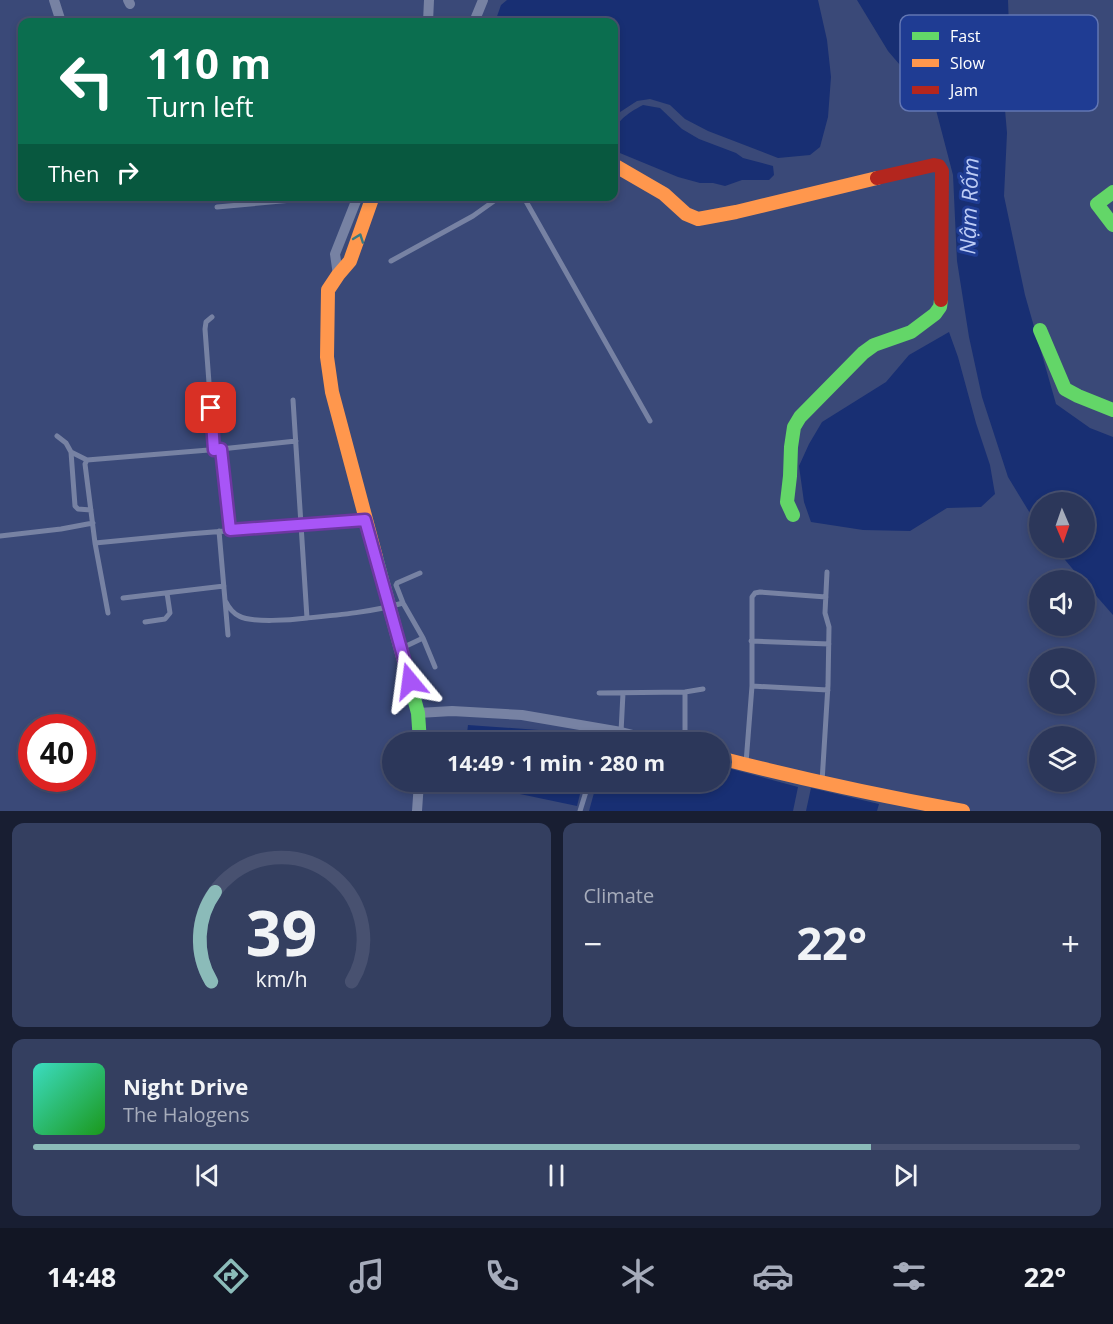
<!DOCTYPE html>
<html lang="en">
<head>
<meta charset="utf-8">
<style>
	body { margin:0; font-family:"Open Sans",sans-serif; background:#343f60; color:#f1f3f6; height:100vh; display:flex; flex-direction:column; font-size:22px; white-space:nowrap }
	* { box-sizing:border-box; margin:0 }
	p { font-size:20px; color:#a6acbb }
	.icon { flex:none; width:33px; height:33px; fill:none; stroke:currentColor; stroke-width:2; stroke-linecap:round; stroke-linejoin:round }
	.map { position:relative; height:811px; overflow:hidden }
	.side { display:flex; flex-direction:column; gap:12px; padding:12px; background:#181e32; flex:1 }
	.side>* { flex:none }
	.guide { position:absolute; left:18px; top:18px; width:600px; height:183px; border-radius:12px; box-shadow:0 3px 9px #0003,0 0 0 2px #485170; background:#0b6e4f; color:#fff; overflow:hidden }
	.needle { width:39px; rotate:178deg }
	.controls { position:absolute; left:1029px; top:492px; display:grid; gap:12px }
	.controls a { display:grid; place-items:center; width:66px; height:66px; border-radius:50%; background:#2c375a; box-shadow:0 3px 9px #0003,0 0 0 2px #485170; font-size:30px }
	.speed { position:absolute; left:18px; top:714px; display:flex; gap:12px; font-size:30px; font-weight:700; text-align:center }
	.speed>* { display:grid; place-content:center; width:78px; height:78px; border-radius:50%; background:#2c375a; box-shadow:0 3px 9px #0003,0 0 0 2px #485170; line-height:1 }
	.speed .limit { border:9px solid #d22; background:#fff; color:#111 }
	.pin { position:absolute; display:grid; place-items:center; width:51px; height:51px; color:#fff; margin:-26px; border-radius:12px; box-shadow:0 3px 9px #0006 }
	.me { position:absolute; width:66px; margin:-33px; rotate:344deg; stroke-linejoin:round; filter:drop-shadow(0 0 4px #0008) }
	.turn { display:flex; align-items:center; gap:21px; height:126px; padding:0 30px; font-size:27px }
	.turn .icon { width:78px; height:78px; stroke-width:2.5 }
	.turn b { display:block; font-size:42px; line-height:51px }
	.then { display:flex; align-items:center; height:57px; padding:0 30px; background:#0003; gap:12px; font-size:22px }
	.big { font-size:45px; font-weight:700; line-height:1.1 }
	.side .widget { flex:1; display:flex; flex-direction:column; justify-content:center; gap:9px; min-width:0; padding:0 21px; border-radius:12px; background:#343f60 }
	.side .dial { align-items:center; gap:0 }
	.dial svg { height:156px; overflow:visible; fill:none; stroke:#485170; stroke-width:7; stroke-linecap:round; text-anchor:middle }
	.dial text { fill:#f1f3f6; stroke:none }
	.song { display:flex; align-items:center; gap:18px }
	.cover { width:72px; height:72px; border-radius:9px; background:linear-gradient(135deg,hsl(170 70% 55%),hsl(120 70% 35%)) }
	.played { height:6px; border-radius:3px; background:linear-gradient(90deg,#8bbbb9 80%,#485170 80%) }
	.keys { display:flex; justify-content:space-around; direction:ltr }
	.heat { display:flex; justify-content:space-between; align-items:center; font-size:33px; direction:ltr }
	.side .tiles { flex:1; display:grid; gap:12px; grid-template-columns:1fr 1fr }
	.widget:last-child { grid-column:span 2 }
	.trip { position:absolute; left:382px; top:732px; width:348px; height:60px; border-radius:30px; background:#2c375a; box-shadow:0 3px 9px #0003,0 0 0 2px #485170; font-weight:700; line-height:60px; text-align:center }
	.dock { display:flex; height:96px; justify-content:space-around; align-items:center; background:#121624; color:#a6acbb }
	.dock .icon { width:42px; height:42px }
	.dock .selected { color:#8bbbb9 }
	.dock b { font-size:27px; color:#f1f3f6 }
	.map>svg:first-child { display:block }
</style>
</head>
<body>
<div class="map">
<svg width="1113" height="811" viewBox="0 0 1113 811">
	<rect width="100%" height="100%" fill="#3a4978"/>
	<path fill="#182f73" d="M507 0H818L827 40 831 77 828 117 820 147 810 155 778 158 708 131 685 119 670 105 650 99 637 101 614 116V22H495L501 5Z
		M857 0H1008L1009 28 1001 63 1007 133 1004 196 1025 295 1056 404 1090 428 1113 437V615L1085 583 1084 580H1082L1055 548H1084V502H1040L1039 528 1008 477 982 397 969 337 957 261 953 175 935 106 888 51Z
		M643 105 660 108 682 129 699 139 736 153 743 158 773 166 774 175 769 180H742L725 186 713 183H700L678 177 615 151C607 127 624 115 643 105Z
		M949 332 958 357 976 423 990 465 995 494 981 507 947 508 910 531 863 530 811 522 804 502 799 466 809 444 822 422 886 382 909 355Z
		M468 725 594 734 592 742H466Z
		M720 766 798 787 793 811H589L597 782H720Z
		M463 782H583L577 806Z
		M811 788 879 804 877 811H806Z"/>
	<g fill="none" stroke-linecap="round" stroke-linejoin="round">
		<path stroke="#7782a3" stroke-width="5" d="M523 196 650 421
			M217 207 336 196
			M391 261 473 216 501 196
			M212 317 206 322 205 329 214 450
			M57 436 66 443 71 452 87 460
			M221 449 230 530
			M71 452 75 506 78 509 91 510
			M219 531 228 635
			M0 536 61 529 93 523
			M95 543 188 534 365 520
			M420 573 397 583 396 585 403 603 423 638 435 667
			M123 598 224 586
			M226 602C229 608 233 613 239 616 251 623 292 620 307 618L293 400
			M108 613 95 543 85 464 87 460 221 449 296 441
			M307 618C339 615 372 612 403 603
			M145 622 165 619 170 613 167 593
			M751 641 829 644
			M402 648 423 638
			M752 686 828 690
			M685 692V742
			M599 693 685 692 703 689
			M621 732 623 693
			M600 742 603 730
			M746 763 752 686V597L755 593 760 592 826 597
			M822 782 828 685 829 627 825 613 827 572
			M580 811 589 782"/>
		<path stroke="#7782a3" stroke-width="10" d="M54 0 61 22
			M128 0 130 4
			M428 22 429 0
			M474 22 483 0
			M338 275 335 254 358 196
			M418 713 452 711 522 715 621 732 661 742
			M417 811 419 782"/>
		<path stroke="#63d668" stroke-width="14" d="M1113 192 1097 204 1113 225
			M1040 330 1065 389 1078 396 1113 410
			M793 515 787 502 790 476 791 447 794 427 800 417 863 353 874 345 911 332 935 314 940 307 941 300
			M376 557 418 713 420 742"/>
		<path stroke="#ff974d" stroke-width="14" d="M614 165 664 194 686 214 698 219 736 212 877 178
			M373 196 350 261 338 275 328 290 327 357 332 392 376 557
			M720 758C801 779 881 796 963 811"/>
		<path stroke="#b3261e" stroke-width="14" d="M877 178 934 165 939 166 942 171 941 300"/>
	</g>
	<defs><path id="oneway-chevron" d="M-2-3.5L2.5 0L-2 3.5" fill="none" stroke-width="1.6" stroke-linecap="round" stroke-linejoin="round" transform="scale(1.5)"/></defs>
	<use stroke="#3a7a82" href="#oneway-chevron" transform="translate(359 238) rotate(-70)"/>
	<g fill="none" stroke-linecap="round" stroke-linejoin="round">
		<defs>
			<path id="route" d="M211 408 214 450 221 449 230 530 365 520 410 681"/>
		</defs>
		<use href="#route" stroke="#6d37a1" stroke-width="15"/>
		<use href="#route" stroke="#a855f7" stroke-width="10"/>
	</g>
	<g text-anchor="middle" stroke-width="6" stroke-linejoin="round" paint-order="stroke">
		<g font-size="22" font-style="italic" fill="#bdccf5" stroke="#1f3c93">
			<text transform="translate(969 206) rotate(-88)" y="8">Nậm Rốm</text>
		</g>
	</g>
	<rect x="900" y="15" width="198" height="96" rx="9" fill="#1f3c93" stroke="#6276b3" stroke-width="1.5"/>
	<rect x="912" y="32" width="27" height="8" fill="#63d668"/>
	<rect x="912" y="59" width="27" height="8" fill="#ff974d"/>
	<rect x="912" y="86" width="27" height="8" fill="#b3261e"/>
	<g font-size="16" fill="#fff">
		<text x="950" y="42">Fast</text>
		<text x="950" y="69">Slow</text>
		<text x="950" y="96">Jam</text>
	</g>
</svg>
<div class="controls">
<a><svg class="needle" viewBox="-14 -14 28 28"><path d="M0-13l5 13h-10z" fill="#e53935"/><path d="M0 13l5-13h-10z" fill="#a6acbb"/></svg></a>
<a><svg class="icon" aria-label="sound" viewBox="0 0 24 24"><path d="M4 9h4l5-4v14l-5-4H4zM17 9q2 3 0 6"/></svg></a>
<a><svg class="icon" aria-label="search" viewBox="0 0 24 24"><circle cx="10" cy="10" r="6"/><path d="M15 15l6 6"/></svg></a>
<a><svg class="icon" aria-label="layers" viewBox="0 0 24 24"><path d="M12 4l9 5-9 5-9-5zM3 14l9 5 9-5"/></svg></a>
</div>
<div class="speed"><div class="limit">40</div></div>
<div class="pin" style="left:211px;top:408px;background:#d93025"><svg class="icon" aria-label="arrive" viewBox="0 0 24 24"><path d="M6 21V4h12l-3 4 3 4H6"/></svg></div>
<svg class="me" style="left:410px;top:681px" viewBox="-20 -20 40 40"><path d="M0-17L14 15 0 8-14 15z" fill="#a855f7" stroke="#fff" stroke-width="4"/></svg>
<div class="trip">14:49 · 1 min · 280 m</div>
<div class="guide">
<div class="turn"><svg class="icon" aria-label="left" viewBox="0 0 24 24"><path d="M17 20v-9H6M10 6l-5 5 5 5"/></svg><div><b>110 m</b>Turn left</div></div>
<div class="then">Then<svg class="icon" aria-label="right" viewBox="0 0 24 24"><path d="M7 20v-9h11M14 6l5 5-5 5"/></svg></div>
</div>
</div>
<section class="side">
<div class="tiles">
<div class="widget dial"><svg viewBox="0 0 100 80">
<path d="M14 69A42 42 0 1 1 86 69"/>
<path d="M14 69A42 42 0 0 1 16 23" stroke="#8bbbb9"/>
<text x="50" y="56" font-size="32" font-weight="700">39</text>
<text x="50" y="72" font-size="11">km/h</text>
</svg></div>
<div class="widget"><p>Climate</p>
<div class="heat"><a>−</a><b class="big">22°</b><a>+</a></div>
</div>
<div class="widget">
<div class="song"><i class="cover"></i><div><b>Night Drive</b><p>The Halogens</p></div></div>
<div class="played"></div>
<div class="keys"><svg class="icon" aria-label="previous" viewBox="0 0 24 24"><path d="M18 5L8 12l10 7zM5 5v14"/></svg><svg class="icon" aria-label="pause" viewBox="0 0 24 24"><path d="M8 5v14M16 5v14"/></svg><svg class="icon" aria-label="next" viewBox="0 0 24 24"><path d="M6 5l10 7-10 7zM19 5v14"/></svg></div>
</div>
</div>
</section>
<nav class="dock">
<b>14:48</b>
<svg class="icon selected" aria-label="directions" viewBox="0 0 24 24"><path d="M12 3l9 9-9 9-9-9zM9 14v-3h6M13 9l2 2-2 2"/></svg>
<svg class="icon" aria-label="music" viewBox="0 0 24 24"><path d="M9 18V5l10-2v13"/><circle cx="6" cy="18" r="3"/><circle cx="16" cy="16" r="3"/></svg>
<svg class="icon" aria-label="phone" viewBox="0 0 24 24"><path d="M5 4h4l2 5-3 2q2 4 5 5l2-3 5 2v4C11 20 4 13 5 4z"/></svg>
<svg class="icon" aria-label="climate" viewBox="0 0 24 24"><path d="M12 3v18M4 7l16 10M4 17L20 7"/></svg>
<svg class="icon" aria-label="car" viewBox="0 0 24 24"><path d="M5 17H2v-5l4-1 3-4h7l3 4 3 1v5h-3M9 17h6M6 11h13"/><circle cx="7" cy="17" r="2"/><circle cx="17" cy="17" r="2"/></svg>
<svg class="icon" aria-label="filters" viewBox="0 0 24 24"><path d="M4 7h16M4 17h16"/><circle cx="9" cy="7" r="2"/><circle cx="15" cy="17" r="2"/></svg>
<b>22°</b>
</nav>
</body>
</html>
